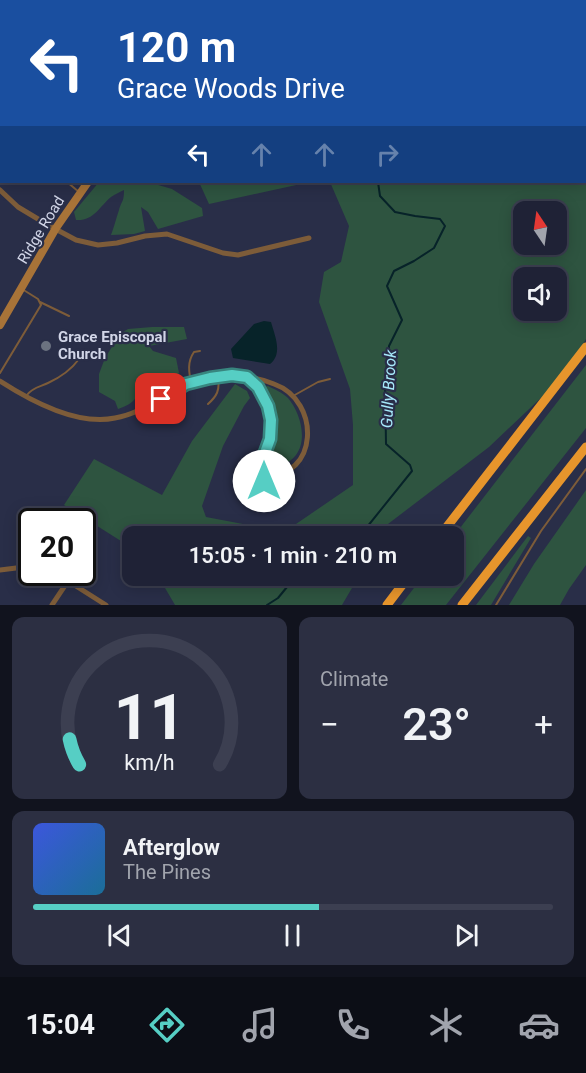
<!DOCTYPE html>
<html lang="en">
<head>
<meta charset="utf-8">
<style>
	body { margin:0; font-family:Roboto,sans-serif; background:#2c2f42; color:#f1f3f6; height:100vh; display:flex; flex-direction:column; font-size:22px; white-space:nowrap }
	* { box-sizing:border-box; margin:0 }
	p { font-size:20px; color:#a1a4ad }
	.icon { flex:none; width:33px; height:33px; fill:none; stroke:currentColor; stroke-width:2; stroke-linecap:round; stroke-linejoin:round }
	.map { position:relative; height:605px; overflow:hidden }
	.drawer { display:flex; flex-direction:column; gap:12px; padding:12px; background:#11131e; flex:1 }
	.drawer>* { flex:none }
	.top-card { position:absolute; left:0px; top:0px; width:586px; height:183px; box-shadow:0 3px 15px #0003,0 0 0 2px #3c3f51; background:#1a4fa0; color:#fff; overflow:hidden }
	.needle { width:39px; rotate:347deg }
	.controls { position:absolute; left:513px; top:201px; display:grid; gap:12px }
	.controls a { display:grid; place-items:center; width:54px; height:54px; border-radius:12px; background:#1f2236; box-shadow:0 3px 15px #0003,0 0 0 2px #3c3f51; font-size:30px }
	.speed { position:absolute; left:18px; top:508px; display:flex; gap:12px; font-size:30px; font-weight:700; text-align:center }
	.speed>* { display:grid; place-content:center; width:78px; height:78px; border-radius:50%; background:#1f2236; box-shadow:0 3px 15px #0003,0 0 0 2px #3c3f51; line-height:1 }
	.speed .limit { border:3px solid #111; border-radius:9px; background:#fff; color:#111 }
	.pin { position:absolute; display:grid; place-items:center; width:51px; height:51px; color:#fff; margin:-26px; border-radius:12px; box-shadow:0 3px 9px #0006 }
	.me { position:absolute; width:66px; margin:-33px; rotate:0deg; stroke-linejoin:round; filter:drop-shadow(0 0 4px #0008) }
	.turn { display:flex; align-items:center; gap:21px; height:126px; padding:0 18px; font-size:27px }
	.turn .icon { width:78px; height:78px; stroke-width:2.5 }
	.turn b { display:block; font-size:42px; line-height:51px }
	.lanes { display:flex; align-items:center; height:57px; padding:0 18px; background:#0003; justify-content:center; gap:30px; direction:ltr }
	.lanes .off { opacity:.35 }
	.big { font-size:45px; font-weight:600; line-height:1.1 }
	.drawer .card { flex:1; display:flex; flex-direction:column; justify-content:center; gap:9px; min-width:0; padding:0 21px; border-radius:12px; background:#2c2f42 }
	.drawer .dial { align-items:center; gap:0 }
	.dial svg { height:156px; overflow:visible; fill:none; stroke:#3c3f51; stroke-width:7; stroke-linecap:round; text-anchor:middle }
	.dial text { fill:#f1f3f6; stroke:none }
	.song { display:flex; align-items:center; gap:18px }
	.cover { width:72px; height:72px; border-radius:9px; background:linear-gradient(135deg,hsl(230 70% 55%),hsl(200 70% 35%)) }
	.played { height:6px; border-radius:3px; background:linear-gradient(90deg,#56cec4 55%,#3c3f51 55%) }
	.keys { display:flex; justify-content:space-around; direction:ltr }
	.heat { display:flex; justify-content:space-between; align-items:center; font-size:33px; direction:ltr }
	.drawer .tiles { flex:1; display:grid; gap:12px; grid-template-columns:1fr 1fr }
	.card:last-child { grid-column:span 2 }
	.trip { position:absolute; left:122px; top:526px; width:342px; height:60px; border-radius:12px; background:#1f2236; box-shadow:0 3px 15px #0003,0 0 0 2px #3c3f51; font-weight:600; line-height:60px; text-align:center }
	.tab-bar { display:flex; height:96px; justify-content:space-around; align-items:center; background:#0c0e16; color:#a1a4ad }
	.tab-bar .icon { width:42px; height:42px }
	.tab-bar .current { color:#56cec4 }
	.tab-bar b { font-size:27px; color:#f1f3f6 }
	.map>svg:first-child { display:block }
</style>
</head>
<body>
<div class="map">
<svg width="586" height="605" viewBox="0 0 586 605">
	<rect width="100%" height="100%" fill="#292e48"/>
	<path fill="#2e5440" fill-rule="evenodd" d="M304 0H586V339L564 376 489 447 388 524 381 537H132V548L64 505 94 459 162 495 192 441 235 384 247 391 250 398 244 406 223 446 202 506 206 517 243 524H296L353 485V425L350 389 319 302 324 272 341 262 349 226 330 182H585V2L303 1ZM524 212H556V244H524ZM524 278H556V310H524Z
		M99 182H148L172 189 202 208 203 216 158 229 148 212 141 207 145 231 134 234 111 235C114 227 116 219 119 210 122 200 124 202 124 190 120 192 115 194 111 197 99 207 94 221 76 220L74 212Z
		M199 182H310L209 204Z
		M152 327H184L187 339 149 346 153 351 176 358 179 373 172 382 149 379C134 393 142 401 118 409L115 401 99 392V374L105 358 120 334 128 329Z
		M586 365V428L446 605H401L423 576H453V537Z
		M268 386C274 389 283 393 288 398 300 412 308 439 296 455 290 463 278 468 268 472L263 467 269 453 277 415 274 402 266 395 263 387Z
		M586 490V565L569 589 560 605H509L534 564Z
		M528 536 531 538 491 605H476Z
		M158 576H359L342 605H175Z"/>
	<path fill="#072329" d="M264 321 271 322C275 336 283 354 270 364L233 358 231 349 254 324Z"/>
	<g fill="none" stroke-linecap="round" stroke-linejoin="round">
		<path stroke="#072329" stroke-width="2" d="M503 2 504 0
			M359 537 412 471 410 465 386 444 385 382 389 346 402 320 387 286 394 271 414 261 434 248 445 226 440 219 415 216 395 212 380 196 378 182
			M267 605 278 598 296 576"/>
		<path stroke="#7d5c39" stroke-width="2" d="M67 182 79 192
			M40 302 69 316
			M0 373 41 305 38 299 22 289
			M191 383C189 372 187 362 194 352L200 351
			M27 395C33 387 40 387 48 383 61 377 71 370 79 359
			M293 396 318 382 330 379
			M208 404C217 396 220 390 218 378
			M255 510 252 506 250 497 264 481 265 475
			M496 605 541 531 586 469"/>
		<path stroke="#7d5c39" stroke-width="5" d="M65 0 66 2
			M0 190 18 207 48 225 76 240 98 245 117 243 145 236 167 234 223 253 238 255 309 238
			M0 381C31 401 77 426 115 418 141 414 161 396 185 385 212 373 247 373 274 384 322 401 318 479 265 475L259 469C272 430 281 409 247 377
			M19 554 21 567
			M0 570 32 566
			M53 573 68 581 106 605
			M52 605 68 581"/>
		<path stroke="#a87338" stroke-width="8" d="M235 2 236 0
			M0 325 56 228 88 182"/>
		<path stroke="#e7952c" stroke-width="9" d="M439 537 586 347
			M387 605 409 576
			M462 605 586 447"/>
	</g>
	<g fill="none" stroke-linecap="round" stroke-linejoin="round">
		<defs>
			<path id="route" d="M161 399 186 384 210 378 232 375 247 377 258 387 268 406 271 420 270 439 259 469 265 475 264 481"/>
		</defs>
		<use href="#route" stroke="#38867f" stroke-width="15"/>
		<use href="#route" stroke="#56cec4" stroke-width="10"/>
	</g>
	<circle fill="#6b7280" stroke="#292e48" stroke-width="2" cx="46" cy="346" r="6"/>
	<g text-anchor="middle" stroke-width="4.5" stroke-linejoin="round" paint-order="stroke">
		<g font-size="15" fill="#d1d5e7" stroke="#292e48">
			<text transform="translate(41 230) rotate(-59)" y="5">Ridge Road</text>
		</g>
		<g font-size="15" font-weight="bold" fill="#d1d5e7" stroke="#292e48" text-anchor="start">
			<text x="58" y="342">Grace Episcopal<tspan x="58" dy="17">Church</tspan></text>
		</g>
		<g font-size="16" font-style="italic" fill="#a6e8fa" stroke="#292e48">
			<text transform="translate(388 389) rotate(-87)" y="6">Gully Brook</text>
		</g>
	</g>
</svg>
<div class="controls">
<a><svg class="needle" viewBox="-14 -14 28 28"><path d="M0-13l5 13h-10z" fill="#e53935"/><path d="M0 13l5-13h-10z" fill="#a1a4ad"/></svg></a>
<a><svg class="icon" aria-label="sound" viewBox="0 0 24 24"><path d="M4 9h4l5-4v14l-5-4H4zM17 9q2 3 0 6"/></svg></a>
</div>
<div class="speed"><div class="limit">20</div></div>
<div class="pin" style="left:161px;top:399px;background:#d93025"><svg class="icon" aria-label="arrive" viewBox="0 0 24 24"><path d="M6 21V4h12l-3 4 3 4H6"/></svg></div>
<svg class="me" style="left:264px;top:481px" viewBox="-20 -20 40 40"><circle r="19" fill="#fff"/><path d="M0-13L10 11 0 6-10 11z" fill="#56cec4"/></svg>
<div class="trip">15:05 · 1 min · 210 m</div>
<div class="top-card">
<div class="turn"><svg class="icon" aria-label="left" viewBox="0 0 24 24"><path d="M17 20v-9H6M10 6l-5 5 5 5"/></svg><div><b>120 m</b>Grace Woods Drive</div></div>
<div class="lanes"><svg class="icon" aria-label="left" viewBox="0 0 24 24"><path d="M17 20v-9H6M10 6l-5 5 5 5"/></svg><svg class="icon off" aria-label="ahead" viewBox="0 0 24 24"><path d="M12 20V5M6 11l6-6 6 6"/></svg><svg class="icon off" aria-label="ahead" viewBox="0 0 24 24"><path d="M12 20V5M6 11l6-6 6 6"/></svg><svg class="icon off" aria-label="right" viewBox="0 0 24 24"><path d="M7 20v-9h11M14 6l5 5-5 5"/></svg></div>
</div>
</div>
<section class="drawer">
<div class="tiles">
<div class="card dial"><svg viewBox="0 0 100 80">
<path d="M14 69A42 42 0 1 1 86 69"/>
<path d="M14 69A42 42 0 0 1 9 56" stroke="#56cec4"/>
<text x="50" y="56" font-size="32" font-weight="700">11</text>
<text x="50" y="72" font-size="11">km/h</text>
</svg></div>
<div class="card"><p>Climate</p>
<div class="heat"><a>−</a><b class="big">23°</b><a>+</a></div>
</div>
<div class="card">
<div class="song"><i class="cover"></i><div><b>Afterglow</b><p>The Pines</p></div></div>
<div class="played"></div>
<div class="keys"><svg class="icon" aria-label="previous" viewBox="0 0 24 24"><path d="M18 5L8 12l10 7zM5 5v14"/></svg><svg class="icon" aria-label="pause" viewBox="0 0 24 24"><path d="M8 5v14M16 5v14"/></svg><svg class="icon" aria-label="next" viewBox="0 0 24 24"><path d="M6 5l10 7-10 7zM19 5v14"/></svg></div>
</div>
</div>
</section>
<nav class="tab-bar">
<b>15:04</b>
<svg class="icon current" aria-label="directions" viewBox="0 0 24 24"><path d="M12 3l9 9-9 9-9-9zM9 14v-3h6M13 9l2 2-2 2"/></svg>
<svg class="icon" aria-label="music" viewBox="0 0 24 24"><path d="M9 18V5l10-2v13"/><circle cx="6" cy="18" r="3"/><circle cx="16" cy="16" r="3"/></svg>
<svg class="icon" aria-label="phone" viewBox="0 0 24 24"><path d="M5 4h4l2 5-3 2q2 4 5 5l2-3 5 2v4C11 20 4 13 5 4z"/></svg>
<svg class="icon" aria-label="climate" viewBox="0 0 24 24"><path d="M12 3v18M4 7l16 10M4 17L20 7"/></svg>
<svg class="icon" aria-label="car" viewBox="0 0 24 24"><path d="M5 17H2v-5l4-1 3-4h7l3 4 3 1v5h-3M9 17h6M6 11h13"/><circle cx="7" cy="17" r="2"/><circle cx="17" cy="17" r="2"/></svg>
</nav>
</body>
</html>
